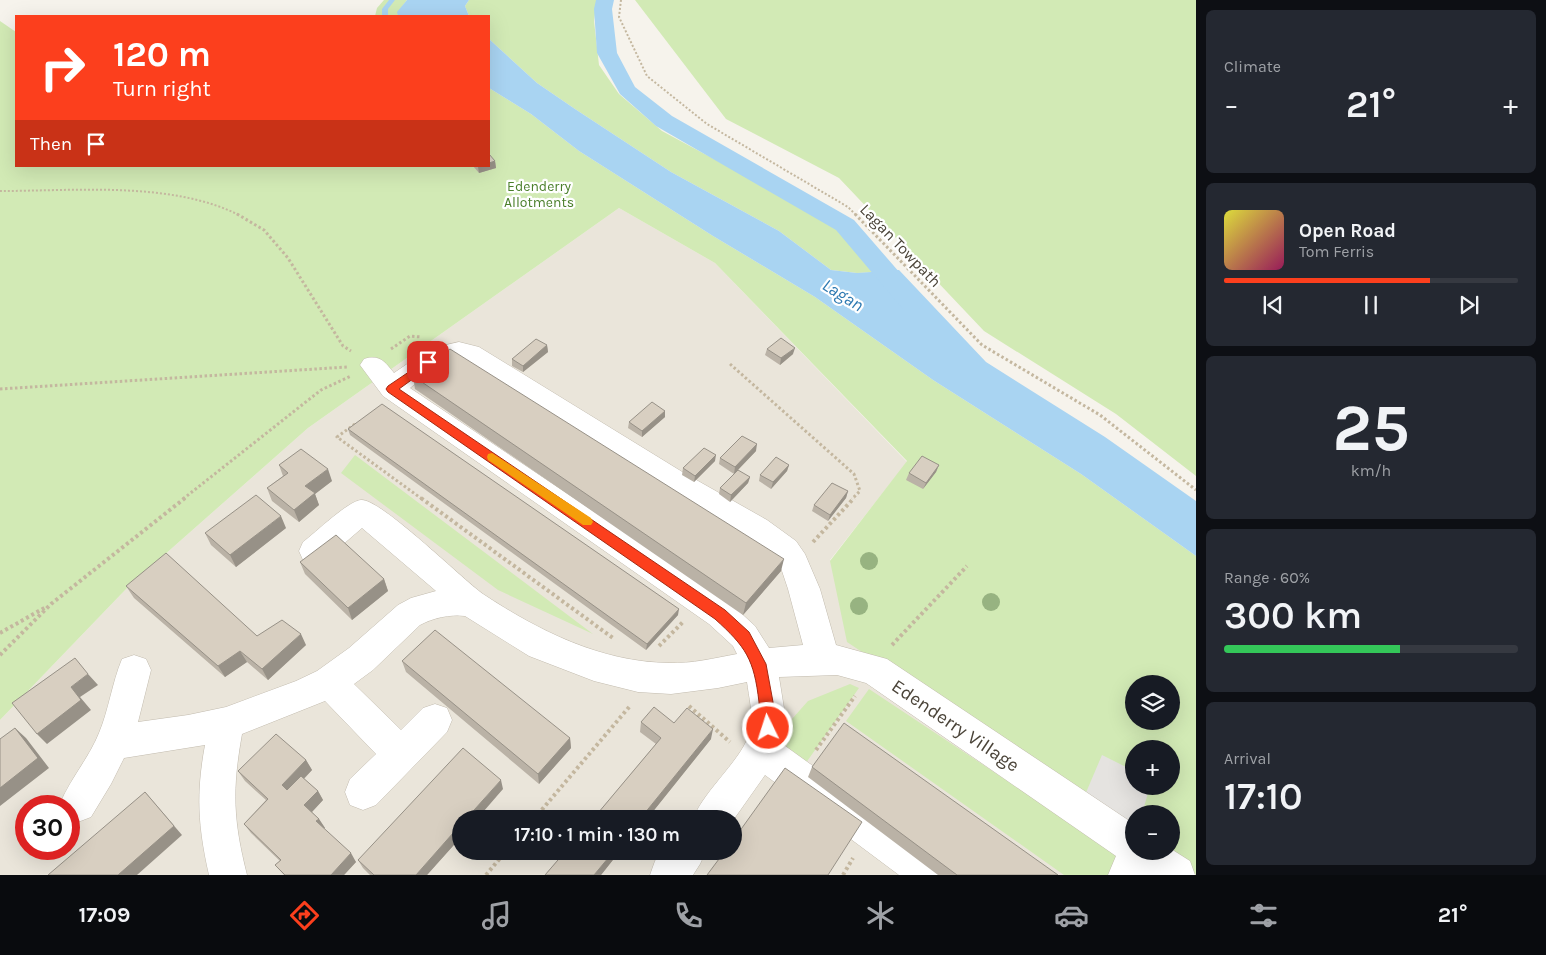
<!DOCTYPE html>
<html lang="en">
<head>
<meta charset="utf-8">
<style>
	body { margin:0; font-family:Karla,sans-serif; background:#242831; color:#f1f3f6; height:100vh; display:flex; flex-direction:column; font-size:19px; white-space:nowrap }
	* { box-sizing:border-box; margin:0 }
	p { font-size:16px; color:#9ea1a6 }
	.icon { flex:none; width:28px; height:28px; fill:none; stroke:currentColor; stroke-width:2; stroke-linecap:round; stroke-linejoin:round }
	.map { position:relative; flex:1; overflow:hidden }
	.panel { display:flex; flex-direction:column; gap:10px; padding:10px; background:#0d0f14; width:350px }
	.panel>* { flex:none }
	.guide { position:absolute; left:15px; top:15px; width:475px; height:152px; border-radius:0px; box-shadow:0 5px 20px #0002; background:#fc3f1d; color:#fff; overflow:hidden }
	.fabs { position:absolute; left:1125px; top:675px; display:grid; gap:10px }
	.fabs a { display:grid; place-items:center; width:55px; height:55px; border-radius:50%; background:#171b24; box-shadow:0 5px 20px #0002; font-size:25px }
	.speed { position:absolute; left:15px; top:795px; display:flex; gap:10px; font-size:25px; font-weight:700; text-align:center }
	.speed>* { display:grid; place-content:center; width:65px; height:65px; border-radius:50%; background:#171b24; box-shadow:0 5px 20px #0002; line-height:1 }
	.speed .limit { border:8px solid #d22; background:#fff; color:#111 }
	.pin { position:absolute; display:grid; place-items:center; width:42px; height:42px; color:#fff; margin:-21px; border-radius:10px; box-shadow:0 2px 8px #0006 }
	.me { position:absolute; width:55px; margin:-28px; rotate:356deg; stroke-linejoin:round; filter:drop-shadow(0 0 4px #0008) }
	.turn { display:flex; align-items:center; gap:18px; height:105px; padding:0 15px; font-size:22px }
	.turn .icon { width:65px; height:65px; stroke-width:2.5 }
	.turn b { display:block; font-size:35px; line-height:42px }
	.then { display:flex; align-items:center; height:48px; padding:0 15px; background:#0003; gap:10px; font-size:19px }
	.big { font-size:38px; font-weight:600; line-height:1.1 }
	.panel .card { flex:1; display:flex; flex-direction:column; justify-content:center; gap:8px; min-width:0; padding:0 18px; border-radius:8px; background:#242831 }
	.panel .dial { align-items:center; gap:0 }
	.dial b { font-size:65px; line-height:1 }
	.song { display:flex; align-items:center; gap:15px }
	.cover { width:60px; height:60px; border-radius:8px; background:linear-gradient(135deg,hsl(60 70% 55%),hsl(330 70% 35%)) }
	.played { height:5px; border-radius:2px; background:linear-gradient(90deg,#fc3f1d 70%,#363941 70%) }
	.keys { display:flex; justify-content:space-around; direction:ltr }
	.heat { display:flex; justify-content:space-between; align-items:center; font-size:28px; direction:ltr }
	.charge { height:8px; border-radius:4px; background:linear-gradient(90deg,#34c759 60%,#363941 0) }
	.trip { position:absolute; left:452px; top:810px; width:290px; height:50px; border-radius:25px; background:#171b24; box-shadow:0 5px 20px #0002; font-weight:600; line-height:50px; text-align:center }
	.dock { display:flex; height:80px; justify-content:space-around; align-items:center; background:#090b0e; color:#9ea1a6 }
	.dock .icon { width:35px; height:35px }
	.dock .on { color:#fc3f1d }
	.dock b { font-size:22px; color:#f1f3f6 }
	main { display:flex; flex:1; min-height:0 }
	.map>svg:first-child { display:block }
</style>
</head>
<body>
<main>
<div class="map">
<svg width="1196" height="875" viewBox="0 0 1196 875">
	<rect width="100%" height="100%" fill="#f6f3ec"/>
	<path fill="#eae5da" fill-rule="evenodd" d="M619 208 715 263 907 462 830 560 1134 833V851H1161L1196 875H0V720L128 587 308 428ZM26 806H69V849H26ZM461 819H734V851H461Z"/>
	<path fill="#d2eab5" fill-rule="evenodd" d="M384 0H407L398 12V16H375L377 8Z
		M469 0H597L594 21 599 65 619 94 662 131 840 227 877 272 857 273 831 270 779 231 671 172 575 109 537 83 489 39V16H469L465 6Z
		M635 0H1196V476L1116 414 984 331 839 178 726 119Z
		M0 21 16 32V166H489V88L531 114 579 151 713 236 815 297 933 380 1081 474 1196 556V875L1161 851H1171V814H1134V833L847 642 830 561 907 461 715 263 619 208 308 428 128 587 0 720ZM1134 684H1171V721H1134ZM1134 749H1171V786H1134Z
		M355 455 593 634 498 590 341 473Z
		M850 684 859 688 803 767 784 757 792 719 808 701Z
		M869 689 1119 855 1111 875H1064L846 721Z"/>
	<path fill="#e5e3e0" d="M1102 755 1134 771V786H1150L1142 814H1134V840L1079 809Z"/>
	<path fill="#a9d4f2" d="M407 0H469L465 6 469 16H398L397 12Z
		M489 39 537 83 575 109 671 172 779 231 831 270 857 273 899 270 986 362 1105 437 1196 501V556L1081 474 933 380 815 297 713 236 579 151 531 114 489 88Z"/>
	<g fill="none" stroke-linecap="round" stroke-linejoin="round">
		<path fill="#a9d4f2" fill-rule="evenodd" d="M389 0H395L388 9V16H382V9Z"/>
		<path fill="#a9d4f2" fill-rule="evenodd" d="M596 0H614L612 9 617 53 635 87 672 116 854 220 920 296 924 302 920 308 911 311 902 308 836 230 656 126 620 94 597 53 594 9Z"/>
		<defs>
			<path id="minor" d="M459 342 479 347 684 473 767 520 796 541 805 554 820 589 836 645 887 659 1134 824V851H1171V849L1190 861 1195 875H1108L1116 856 866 683 837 675 779 677 786 721 781 743 945 861 950 875H899L765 775 734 819H693C705 788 745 758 751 728 753 713 749 697 747 682L718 688 671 694 638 692 594 681 529 656 465 616C450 614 433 618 420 625L373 670 354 684 401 730 423 708 435 704 447 708 452 720 447 732 376 805 363 810 350 805 345 792 350 779 376 754 325 701 242 734C232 790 233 820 247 875H209C198 826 196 794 205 745L124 758 111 784 91 817 78 822 69 819V806H61L60 804C70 779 89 758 99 733 109 709 112 683 122 659L134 655 146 659 151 670 138 722 188 715 226 707 296 681 317 671 349 648 398 605 411 598 436 591 362 528 325 560 314 564 303 560 299 551 303 542C315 533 348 501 361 500 380 498 462 579 483 594 539 631 601 662 669 663 691 664 715 658 737 654L733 646 709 624 383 396 360 365 364 359C380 354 385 362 394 373L429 349ZM459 360 463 361 664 489 745 538 774 559 781 568 788 589 803 645 769 648 755 626 731 604 410 388C425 376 439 362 459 360Z
				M663 851H706L700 864 693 875H650L655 861Z"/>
		</defs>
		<use href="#minor" stroke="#c2bbae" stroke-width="1"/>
		<path stroke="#c4b79f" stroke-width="2" stroke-dasharray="2 2" stroke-linecap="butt" d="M621 0 619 17 647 76 707 124 848 207 856 215
			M0 191C75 191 171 181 239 215"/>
		<path stroke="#c4b79f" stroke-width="3" stroke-dasharray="2.5 2.5" stroke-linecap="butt" d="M237 214 264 230 288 258 343 346 351 351
			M855 214 982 345 1100 415 1196 490
			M391 349 410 336 421 337
			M730 364 854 474 860 491 852 499
			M0 389 347 367
			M355 424 337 437 422 499
			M183 499 321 390 351 376"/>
		<path stroke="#c4b79f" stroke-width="4" stroke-dasharray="3 3" stroke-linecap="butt" d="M421 498 613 638
			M813 542 854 498
			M0 633 46 607
			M892 645 967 566
			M659 646 683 622
			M0 655 51 604 185 498
			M689 706 730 742
			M816 750 855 696
			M534 819 630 706
			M486 875 506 851
			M843 875 853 858"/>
		<use href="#minor" fill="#fff" fill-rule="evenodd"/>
	</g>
	<g fill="#97b381">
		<circle cx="869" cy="561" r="9"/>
		<circle cx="991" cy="602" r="9"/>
		<circle cx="859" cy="606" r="9"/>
	</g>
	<path fill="#bab2a6" d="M495 161 496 168 479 173 473 166H489Z
		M547 345 548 352 523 372 512 366V359Z
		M767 349 793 354 780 365 765 355Z
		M413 376 781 571 743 615 415 389Z
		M665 411V417L642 437 628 428 629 422Z
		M348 429 678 615 646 650 350 435Z
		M756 451 735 473 750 477 748 483 730 502 719 494 720 488 734 474 719 464 720 458Z
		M715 461 694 482 682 475 683 468Z
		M279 465 332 481 315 494 319 505 299 522 272 501 267 488 283 476Z
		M789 465 787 471 771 489 759 481 760 475Z
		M939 465 936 472 923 489 906 480 909 473Z
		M848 491 846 498 828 521 812 511 814 505Z
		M286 528 236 567 211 545 205 533Z
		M300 562 384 579 388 591 352 620 305 574Z
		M126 586 257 636 306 645 268 680 247 662 225 677 134 598Z
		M402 661 570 738 571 748 539 784 406 672Z
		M641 722 674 723 711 739 647 819H593L656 744 640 732Z
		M306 760 312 770 304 779 318 791 323 800 312 812 319 819 325 828 324 829 356 862 344 875H284L275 865 280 861 251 833 244 824 266 800 245 781 238 771Z
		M812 767 1058 875H938L808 777Z
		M503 789 461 819V837L427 875H370L363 868 358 860Z
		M553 851H620L601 875H545L560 858Z"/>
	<path fill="#979187" d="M495 161 496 168 479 173 478 167 489 166V163Z
		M547 345 548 352 523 372V366Z
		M795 348 793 354 780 365 781 358Z
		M665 411V417L642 437V431Z
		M757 444 756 451 734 474 735 467Z
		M716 455 715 461 694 482 695 476Z
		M789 465 787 471 771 489 773 482Z
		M939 465 936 472 923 489 926 483Z
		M328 469 332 481 315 494 319 505 299 522 294 510 305 486Z
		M750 477 748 483 730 502 731 495Z
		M848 491 846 498 828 521 830 515Z
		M281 516 286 528 236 567 230 555Z
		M784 559 781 571 743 615 746 603Z
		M384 579 388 591 352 620 348 608Z
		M679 609 678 615 646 650 647 644Z
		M301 634 306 645 268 680 262 669Z
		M240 651 247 662 225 677 218 666Z
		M88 674 98 685 80 697 91 710 47 744 37 734 71 687Z
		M15 728 26 738 49 768 0 806V788Z
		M713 729 711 739 647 819H640Z
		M570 738 571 748 539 784 538 774Z
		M306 760 312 770 288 795 282 785Z
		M501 780 503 789 477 819H466Z
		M318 791 323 800 310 814 304 805Z
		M145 792 182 835 137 875H118Z
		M319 819 325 828 322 830 316 821Z
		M461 824V837L427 875H416Z
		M614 851H620L601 875H594Z
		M351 853 356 862 344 875H331Z"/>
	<path fill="#d8cfc1" stroke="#979187" d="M489 154 495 161 489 163Z
		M781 338 795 348 781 358 767 349Z
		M536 339 547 345 523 366 512 359Z
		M450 349 784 559 746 603 413 376Z
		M652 402 665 411 642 431 629 422Z
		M382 404 679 609 647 644 348 429Z
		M742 436 757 444 735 467 720 458Z
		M704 448 716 455 695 476 683 468Z
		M301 449 328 469 305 486 315 493 294 510 267 488 288 473 279 465Z
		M922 456 939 465 926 483 909 473Z
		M776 457 789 465 773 482 760 475Z
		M738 470 750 477 731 495 720 488Z
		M832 483 848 491 830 515 814 505Z
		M256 495 281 516 230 555 205 533Z
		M336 535 384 579 348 608 300 562Z
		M166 553 257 636 282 620 301 634 262 669 240 651 218 666 126 586Z
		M435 630 570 738 538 774 402 661Z
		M75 658 88 674 71 687 81 700 37 734 12 703Z
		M654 707 674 723 687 708 713 729 640 819H593L661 738 641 722Z
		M844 723 1058 875H957L812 767Z
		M15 728 38 758 0 788V739Z
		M276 734 306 760 282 785 287 790 301 776 318 791 304 805 319 819 316 821 351 853 331 875H285L275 865 281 860 244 824 268 799 238 771Z
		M463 748 501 780 466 819H461V824L416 875H374L358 860Z
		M785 768 862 822 828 875H707L725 851H734V839Z
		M145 792 174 826 118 875H48Z
		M562 851H614L594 875H545L564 853Z"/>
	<path fill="#fc3f1d" stroke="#a42913" d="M428 359 432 360 433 362 432 365 399 389 725 610 749 632 766 664 773 702 775 728 773 733 768 735 763 733C759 723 760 712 759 702 754 659 746 647 715 619L388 392 386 389 388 386Z"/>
	<path fill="#f59e0b" d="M492 453 591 518 593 522 591 525H583L488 460 487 457 488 454Z"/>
	<g text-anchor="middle" stroke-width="4.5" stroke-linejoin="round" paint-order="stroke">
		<g font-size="14" fill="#4a7f2a" stroke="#fff">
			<text x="539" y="191">Edenderry<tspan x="539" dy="16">Allotments</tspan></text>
		</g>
		<g font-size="16" fill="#4b4439" stroke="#fff">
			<text transform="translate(901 245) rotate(46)" y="6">Lagan Towpath</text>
		</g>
		<g font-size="18" font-style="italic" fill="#2e7ab2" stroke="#fff">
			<text transform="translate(843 295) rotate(32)" y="6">Lagan</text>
		</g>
		<g font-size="19" fill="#4b4439" stroke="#fff">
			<text transform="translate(956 725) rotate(34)" y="7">Edenderry Village</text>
		</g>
	</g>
</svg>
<div class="fabs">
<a><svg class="icon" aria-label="layers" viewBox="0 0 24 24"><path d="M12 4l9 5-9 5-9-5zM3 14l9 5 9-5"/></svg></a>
<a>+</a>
<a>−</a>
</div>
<div class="speed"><div class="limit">30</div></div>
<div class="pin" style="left:428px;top:362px;background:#d93025"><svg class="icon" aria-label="arrive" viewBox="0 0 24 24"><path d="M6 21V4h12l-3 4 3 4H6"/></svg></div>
<svg class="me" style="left:768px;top:728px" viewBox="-20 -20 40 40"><circle r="17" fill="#fc3f1d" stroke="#fff" stroke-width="3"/><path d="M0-11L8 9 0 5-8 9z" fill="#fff"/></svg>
<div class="trip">17:10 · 1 min · 130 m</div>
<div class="guide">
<div class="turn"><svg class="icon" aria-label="right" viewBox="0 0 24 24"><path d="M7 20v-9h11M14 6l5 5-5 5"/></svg><div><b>120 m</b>Turn right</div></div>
<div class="then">Then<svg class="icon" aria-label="arrive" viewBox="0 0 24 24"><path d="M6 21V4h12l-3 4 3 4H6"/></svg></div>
</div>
</div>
<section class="panel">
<div class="card"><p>Climate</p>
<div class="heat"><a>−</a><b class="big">21°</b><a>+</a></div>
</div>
<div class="card">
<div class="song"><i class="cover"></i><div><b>Open Road</b><p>Tom Ferris</p></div></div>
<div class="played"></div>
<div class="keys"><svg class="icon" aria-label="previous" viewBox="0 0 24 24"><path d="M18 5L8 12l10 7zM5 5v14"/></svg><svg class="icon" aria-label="pause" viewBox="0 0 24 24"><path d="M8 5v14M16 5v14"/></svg><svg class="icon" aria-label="next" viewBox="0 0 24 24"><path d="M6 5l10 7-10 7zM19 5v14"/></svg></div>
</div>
<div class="card dial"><b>25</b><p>km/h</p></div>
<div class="card"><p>Range · 60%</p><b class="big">300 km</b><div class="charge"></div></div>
<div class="card"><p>Arrival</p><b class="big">17:10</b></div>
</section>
</main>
<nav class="dock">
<b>17:09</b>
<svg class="icon on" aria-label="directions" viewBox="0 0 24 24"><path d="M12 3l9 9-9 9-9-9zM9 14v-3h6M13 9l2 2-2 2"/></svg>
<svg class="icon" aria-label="music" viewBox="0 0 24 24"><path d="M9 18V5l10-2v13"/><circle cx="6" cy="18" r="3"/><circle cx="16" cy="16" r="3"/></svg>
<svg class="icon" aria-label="phone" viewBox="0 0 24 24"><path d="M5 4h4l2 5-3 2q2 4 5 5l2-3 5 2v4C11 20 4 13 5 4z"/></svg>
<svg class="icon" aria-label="climate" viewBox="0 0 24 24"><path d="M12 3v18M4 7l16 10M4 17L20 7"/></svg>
<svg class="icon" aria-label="car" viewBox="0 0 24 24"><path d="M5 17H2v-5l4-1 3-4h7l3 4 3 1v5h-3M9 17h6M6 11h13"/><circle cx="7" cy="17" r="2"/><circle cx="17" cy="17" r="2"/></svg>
<svg class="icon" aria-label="filters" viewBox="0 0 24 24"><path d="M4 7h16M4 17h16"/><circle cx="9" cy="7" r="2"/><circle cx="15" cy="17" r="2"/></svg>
<b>21°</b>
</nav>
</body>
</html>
